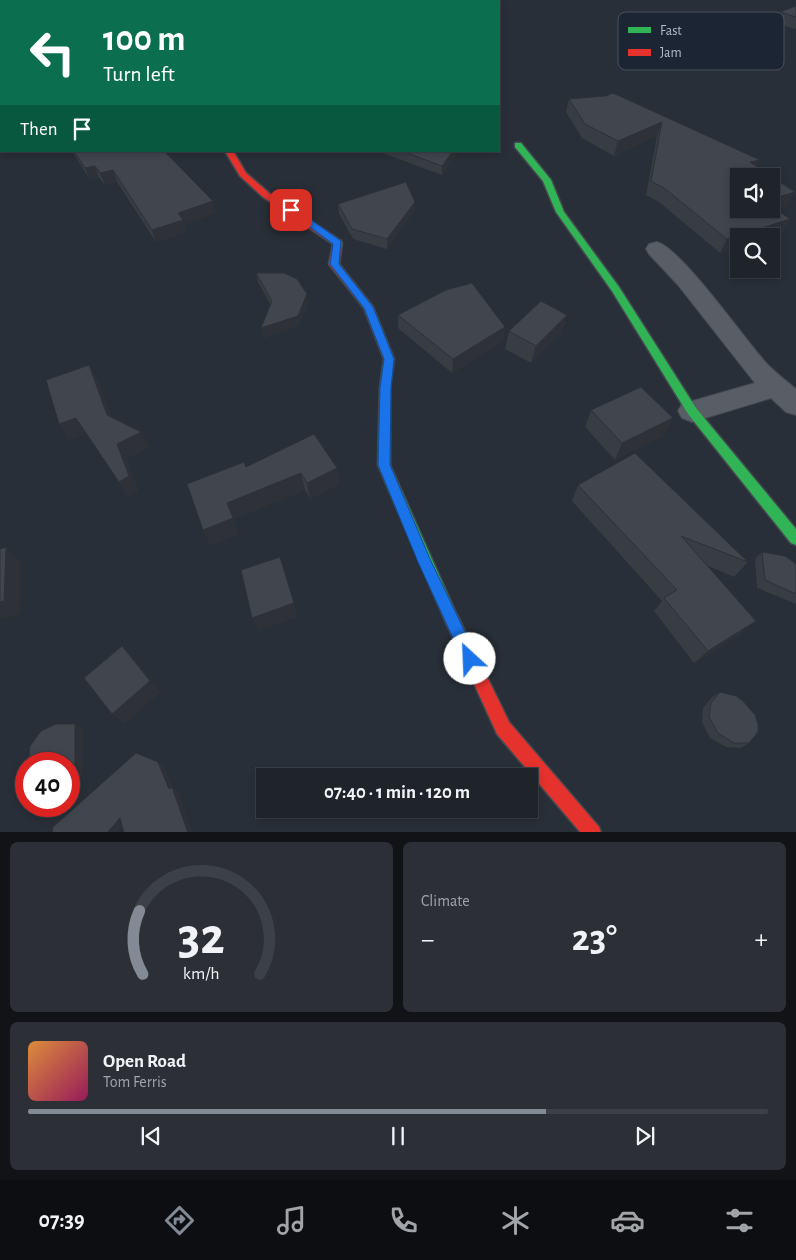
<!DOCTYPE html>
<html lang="en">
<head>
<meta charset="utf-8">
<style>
	body { margin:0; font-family:"Alegreya Sans",sans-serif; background:#2c2f36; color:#f1f3f6; height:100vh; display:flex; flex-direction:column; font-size:19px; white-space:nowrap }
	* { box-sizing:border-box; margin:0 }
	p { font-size:16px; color:#a1a4a8 }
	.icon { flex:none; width:28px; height:28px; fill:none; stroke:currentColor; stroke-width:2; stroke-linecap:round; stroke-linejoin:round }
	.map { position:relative; height:832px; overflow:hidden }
	.sheet { display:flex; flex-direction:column; gap:10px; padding:10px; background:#111317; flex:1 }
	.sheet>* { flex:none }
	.hud { position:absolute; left:0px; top:0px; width:500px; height:152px; box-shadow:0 2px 8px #0003,0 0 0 1px #3c4047; background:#0b6e4f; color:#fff; overflow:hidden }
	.controls { position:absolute; left:730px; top:168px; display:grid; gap:10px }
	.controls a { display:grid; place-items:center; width:50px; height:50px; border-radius:0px; background:#1f232a; box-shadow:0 2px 8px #0003,0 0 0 1px #3c4047; font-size:25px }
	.speed { position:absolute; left:15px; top:752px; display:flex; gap:10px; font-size:25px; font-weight:700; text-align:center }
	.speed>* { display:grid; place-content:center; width:65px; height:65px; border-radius:50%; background:#1f232a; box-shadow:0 2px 8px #0003,0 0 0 1px #3c4047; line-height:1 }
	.speed .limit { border:8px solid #d22; background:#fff; color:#111 }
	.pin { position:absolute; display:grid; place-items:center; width:42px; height:42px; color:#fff; margin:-21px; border-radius:10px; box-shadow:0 2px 8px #0006 }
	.me { position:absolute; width:55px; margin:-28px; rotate:335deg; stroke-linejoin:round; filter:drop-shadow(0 0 4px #0008) }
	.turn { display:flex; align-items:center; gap:18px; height:105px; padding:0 20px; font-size:22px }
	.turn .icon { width:65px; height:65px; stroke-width:2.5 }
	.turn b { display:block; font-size:35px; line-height:42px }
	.then { display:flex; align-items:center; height:48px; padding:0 20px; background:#0003; gap:10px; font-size:19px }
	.big { font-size:38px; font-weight:700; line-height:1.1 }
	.sheet .tile { flex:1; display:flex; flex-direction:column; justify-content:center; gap:8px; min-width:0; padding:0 18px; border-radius:8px; background:#2c2f36 }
	.sheet .dial { align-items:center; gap:0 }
	.dial svg { height:130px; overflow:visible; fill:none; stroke:#3c4047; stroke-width:7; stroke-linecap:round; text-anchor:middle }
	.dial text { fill:#f1f3f6; stroke:none }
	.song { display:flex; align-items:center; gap:15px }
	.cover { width:60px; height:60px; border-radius:8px; background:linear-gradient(135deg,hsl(30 70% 55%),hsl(330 70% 35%)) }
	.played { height:5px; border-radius:2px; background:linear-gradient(90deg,#838a96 70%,#3c4047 70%) }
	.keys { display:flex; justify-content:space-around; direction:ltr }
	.heat { display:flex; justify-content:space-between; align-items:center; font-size:28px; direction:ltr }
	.sheet .tiles { flex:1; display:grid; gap:10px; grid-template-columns:1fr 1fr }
	.tile:last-child { grid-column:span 2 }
	.trip { position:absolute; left:256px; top:768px; width:282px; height:50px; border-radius:0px; background:#1f232a; box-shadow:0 2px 8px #0003,0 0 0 1px #3c4047; font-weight:700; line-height:50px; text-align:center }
	.dock { display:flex; height:80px; justify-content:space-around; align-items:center; background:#0c0e11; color:#a1a4a8 }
	.dock .icon { width:35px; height:35px }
	.dock .on { color:#838a96 }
	.dock b { font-size:22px; color:#f1f3f6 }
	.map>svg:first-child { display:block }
</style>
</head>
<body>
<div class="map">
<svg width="796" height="833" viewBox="0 0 796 833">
	<rect width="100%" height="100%" fill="#292f38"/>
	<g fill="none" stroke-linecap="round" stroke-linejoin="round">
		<defs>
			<path id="street" d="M657 242C681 248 746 341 767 364 776 373 786 381 796 389V415L786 412 771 398 692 422 682 418 678 411 682 404 755 383 678 285 649 254 646 249 649 244Z"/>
			<path id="fast" d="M515 143H521L551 180 564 212 619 287 696 408 796 529V545L791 543 688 414 612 291 556 212 543 181 515 147Z
				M388 362 393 366 390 388V465L459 620 457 625 452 627 447 625 378 465 380 388 383 366Z"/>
			<path id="jam" d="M225 151H233L246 173 269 193 341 241 342 243 339 264 373 307 394 359 392 369 388 370 383 366 384 359 364 308 329 264 333 244 263 197 240 176Z
				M452 613 457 615 509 722 599 827 601 833H581L497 734 445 620 447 615Z"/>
		</defs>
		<use href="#street" stroke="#454a51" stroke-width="2"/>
		<use href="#fast" stroke="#454a51" stroke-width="3"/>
		<use href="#jam" stroke="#454a51" stroke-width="3"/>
		<use href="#street" fill="#595e66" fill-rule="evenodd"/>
		<use href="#fast" fill="#30b455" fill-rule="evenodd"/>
		<use href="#jam" fill="#e5322d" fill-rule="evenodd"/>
	</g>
	<path fill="#383c43" d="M796 6V29L775 23 780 12Z
		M606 96 757 166 787 206 776 210 782 234 720 253 659 202 646 195 657 136 614 156 582 138 566 112 569 99Z
		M72 151H164L216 213 184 224 186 232 156 242 117 182 105 185 99 178 90 180Z
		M377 151H459L442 175Z
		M415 202 414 211 387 249 353 239 339 214 338 204Z
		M256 273 308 303 299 325 264 338 261 328 270 304 258 282Z
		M398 315 505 327 503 341 452 373 398 328Z
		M509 331 562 333 531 363 505 349Z
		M89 365 98 381 111 417 149 447 126 459 138 491 128 496 86 433 69 440Z
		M591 410 673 418 664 435 615 460 585 427Z
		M246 467 337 468 339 484 310 499 305 490 233 519 239 534 211 545 203 530Z
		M578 485 748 562 734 577 708 566 741 634 694 663 654 611 662 601 572 501Z
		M762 552 796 564V604L757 588 755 559Z
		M720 692 749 743 741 748 726 747 710 738 702 722 703 708 712 697Z
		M75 724 83 729V775H69V764Z"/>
	<path fill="#2e3137" d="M662 122 657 136 614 156 618 141Z
		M453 151H459L442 175V166Z
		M760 160 753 175 750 162Z
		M95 166 99 178 90 180 85 168Z
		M113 170 117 182 105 185 100 173Z
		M795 192 787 206 756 215 771 209V199Z
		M213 201 216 213 184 224 186 232 156 242 152 230 178 213Z
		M415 202 414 211 387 249V239Z
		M790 219 782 234 771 237V236H739V248L720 253 727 239Z
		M307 294 308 303 299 325 264 338 261 328Z
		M567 315 562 333 531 363 536 346Z
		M505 327 503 341 452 373 453 359Z
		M89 365 98 381 116 431 107 415Z
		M76 418 86 433 69 440 59 424Z
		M673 418 664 435 615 460 622 443Z
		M141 432 149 447 126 459 138 491 128 496 119 482 117 444Z
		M337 468 339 484 310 499 307 483Z
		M301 473 305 490 233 519 239 534 211 545 203 530 227 503Z
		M6 547 21 562 20 614 0 620V602Z
		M280 557 298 617 258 631 252 618Z
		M756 621 741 634 694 663 708 651Z
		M122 646 134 658 161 692 125 724 112 714Z
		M75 724 83 729V775L75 771Z
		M158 762 164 766 173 788 178 791 193 833H188Z
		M120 818 127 821 117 833H107Z"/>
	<path fill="#41464e" stroke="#2e3137" d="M796 6V17L780 12Z
		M613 93 760 160 750 162 795 192 771 199V176H739V209H771V206L790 219 727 239 664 188 651 181 662 122 618 141 585 124 569 99 606 96Z
		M74 151H164L213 201 178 213 183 220 152 230 113 170 100 173 95 166 85 168Z
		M402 151H453L442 166Z
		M406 182 415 202 387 239 352 229 338 204Z
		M256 273H284L297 279 307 294 298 316 261 328 272 301Z
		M472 283 505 327 453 359 398 315 446 290Z
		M541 301 567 315 536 346 509 331Z
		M89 365 107 415 141 432 117 444 129 476 119 482 76 418 59 424 46 380Z
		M641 387 673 418 622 443 591 410Z
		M314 434 337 468 307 483 301 473 227 503 233 518 203 530 187 484 244 462 246 467Z
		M635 453 748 562 681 536 756 621 708 651 664 598 677 590 578 485Z
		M6 547 4 601 0 602V549Z
		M762 552 785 556 796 564V594L765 580Z
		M280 557 294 603 252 618 241 570Z
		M122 646 150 681 112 714 84 678Z
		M720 692 736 696 743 701 755 715 758 724V732L749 743H734L718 733 709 717 711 703Z
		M56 724H75V771H69V764H33L29 755 30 746 41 731Z
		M136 753 158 762 169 789 172 787 188 833H124L120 818 107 833H52L53 827Z"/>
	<path fill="#1a73e8" stroke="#114b97" d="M288 208H294L341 241 339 264 373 307 394 359 391 388 390 465 430 559 478 659 476 664 470 666 465 664 418 562 378 465 380 388 384 359 364 308 330 264 333 244 288 211Z"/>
	<rect x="618" y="12" width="166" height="58" rx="8" fill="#1c2533" stroke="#495260" stroke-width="1"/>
	<rect x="628" y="27" width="23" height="6" fill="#30b455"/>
	<rect x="628" y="49" width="23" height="7" fill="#e5322d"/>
	<g font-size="14" fill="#b3bbc9">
		<text x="660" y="35">Fast</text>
		<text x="660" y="57">Jam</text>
	</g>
</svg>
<div class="controls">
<a><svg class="icon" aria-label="sound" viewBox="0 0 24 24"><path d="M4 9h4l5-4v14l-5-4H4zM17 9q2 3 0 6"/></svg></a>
<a><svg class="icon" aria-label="search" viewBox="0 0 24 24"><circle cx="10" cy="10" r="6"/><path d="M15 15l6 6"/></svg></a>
</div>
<div class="speed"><div class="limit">40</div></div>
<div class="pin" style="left:291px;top:210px;background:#d93025"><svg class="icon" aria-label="arrive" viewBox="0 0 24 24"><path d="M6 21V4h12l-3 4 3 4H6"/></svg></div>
<svg class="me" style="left:470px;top:659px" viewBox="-20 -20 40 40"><circle r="19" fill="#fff"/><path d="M0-13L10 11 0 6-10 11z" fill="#1a73e8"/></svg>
<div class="trip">07:40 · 1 min · 120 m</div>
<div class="hud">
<div class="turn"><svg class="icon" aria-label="left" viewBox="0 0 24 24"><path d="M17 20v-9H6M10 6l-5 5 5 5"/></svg><div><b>100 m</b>Turn left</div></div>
<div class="then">Then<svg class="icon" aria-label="arrive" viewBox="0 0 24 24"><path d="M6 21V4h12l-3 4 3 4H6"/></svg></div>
</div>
</div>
<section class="sheet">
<div class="tiles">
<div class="tile dial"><svg viewBox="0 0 100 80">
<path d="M14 69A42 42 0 1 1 86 69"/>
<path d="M14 69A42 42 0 0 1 12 30" stroke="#838a96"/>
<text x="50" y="56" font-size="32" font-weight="700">32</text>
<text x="50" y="72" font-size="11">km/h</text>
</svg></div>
<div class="tile"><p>Climate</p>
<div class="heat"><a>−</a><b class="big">23°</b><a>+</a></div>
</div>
<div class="tile">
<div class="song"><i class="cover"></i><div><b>Open Road</b><p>Tom Ferris</p></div></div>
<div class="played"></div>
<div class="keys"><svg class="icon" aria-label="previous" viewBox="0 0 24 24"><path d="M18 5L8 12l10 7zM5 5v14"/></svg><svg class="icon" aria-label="pause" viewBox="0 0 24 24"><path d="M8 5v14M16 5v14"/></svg><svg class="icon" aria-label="next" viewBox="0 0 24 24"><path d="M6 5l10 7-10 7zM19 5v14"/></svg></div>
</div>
</div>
</section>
<nav class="dock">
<b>07:39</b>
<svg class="icon on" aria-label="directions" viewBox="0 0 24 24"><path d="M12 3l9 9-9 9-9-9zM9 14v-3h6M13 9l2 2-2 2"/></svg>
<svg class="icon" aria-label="music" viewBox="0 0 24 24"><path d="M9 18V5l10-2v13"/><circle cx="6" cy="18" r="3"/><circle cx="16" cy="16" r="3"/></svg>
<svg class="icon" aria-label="phone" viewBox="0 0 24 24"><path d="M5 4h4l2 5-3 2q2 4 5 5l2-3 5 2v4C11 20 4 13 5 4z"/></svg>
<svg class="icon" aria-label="climate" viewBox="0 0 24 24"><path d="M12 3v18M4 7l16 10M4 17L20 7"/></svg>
<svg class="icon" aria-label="car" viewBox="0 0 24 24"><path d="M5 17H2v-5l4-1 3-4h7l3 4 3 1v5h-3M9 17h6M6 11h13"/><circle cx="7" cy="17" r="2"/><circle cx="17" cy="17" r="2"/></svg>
<svg class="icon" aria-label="filters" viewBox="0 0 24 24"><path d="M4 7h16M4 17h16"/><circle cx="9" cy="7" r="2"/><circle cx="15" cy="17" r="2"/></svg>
</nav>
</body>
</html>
